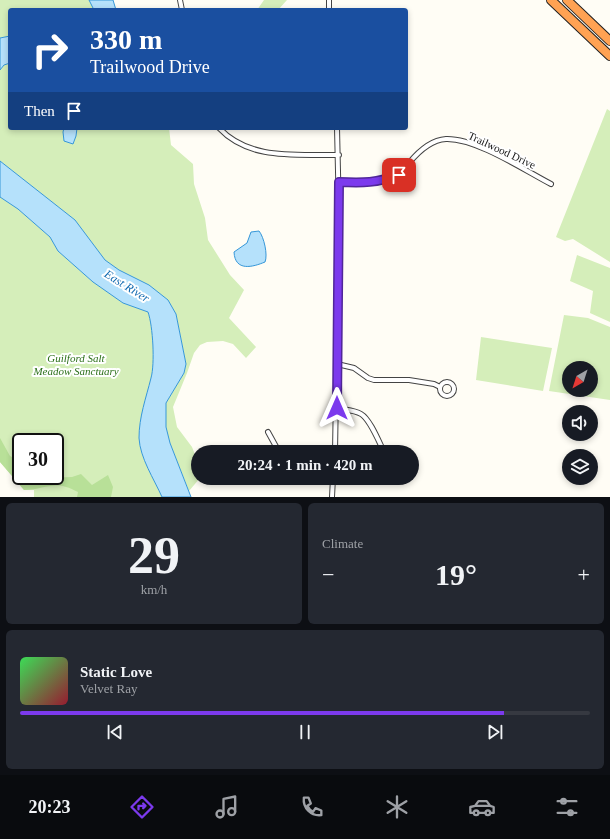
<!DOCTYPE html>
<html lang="en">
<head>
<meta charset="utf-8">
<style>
	body { margin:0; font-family:"Times New Roman",serif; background:#242831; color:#f1f3f6; height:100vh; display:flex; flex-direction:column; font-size:15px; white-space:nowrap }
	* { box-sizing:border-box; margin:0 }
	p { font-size:13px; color:#9ea1a6 }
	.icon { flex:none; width:22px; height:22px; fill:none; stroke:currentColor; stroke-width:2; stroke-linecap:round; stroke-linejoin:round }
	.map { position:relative; height:497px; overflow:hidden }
	.details { display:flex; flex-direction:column; gap:6px; padding:6px; background:#0d0f14; flex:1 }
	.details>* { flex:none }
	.top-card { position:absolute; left:8px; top:8px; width:400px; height:122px; border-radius:4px; box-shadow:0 2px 6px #0003; background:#1a4fa0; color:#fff; overflow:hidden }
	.needle { width:26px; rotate:219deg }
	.fabs { position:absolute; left:562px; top:361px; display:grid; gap:8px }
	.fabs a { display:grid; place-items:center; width:36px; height:36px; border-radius:50%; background:#171b24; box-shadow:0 2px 6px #0003; font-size:20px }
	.speed { position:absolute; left:12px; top:433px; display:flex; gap:8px; font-size:20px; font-weight:700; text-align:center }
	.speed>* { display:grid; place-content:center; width:52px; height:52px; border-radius:50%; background:#171b24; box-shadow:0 2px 6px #0003; line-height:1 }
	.speed .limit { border:2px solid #111; border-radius:6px; background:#fff; color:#111 }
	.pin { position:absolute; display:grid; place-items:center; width:34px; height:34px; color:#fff; margin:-17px; border-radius:8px; box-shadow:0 2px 6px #0006 }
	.me { position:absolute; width:44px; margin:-22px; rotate:0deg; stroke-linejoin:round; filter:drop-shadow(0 0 3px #0008) }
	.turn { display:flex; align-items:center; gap:14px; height:84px; padding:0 16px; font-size:18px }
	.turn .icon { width:52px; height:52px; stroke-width:2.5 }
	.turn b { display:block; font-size:28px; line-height:34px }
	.then { display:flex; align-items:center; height:38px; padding:0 16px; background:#0003; gap:8px; font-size:15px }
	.big { font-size:30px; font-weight:600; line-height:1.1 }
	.details .widget { flex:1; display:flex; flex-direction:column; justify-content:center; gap:6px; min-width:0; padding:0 14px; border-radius:6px; background:#242831 }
	.details .dial { align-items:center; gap:0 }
	.dial b { font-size:52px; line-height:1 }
	.song { display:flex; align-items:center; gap:12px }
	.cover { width:48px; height:48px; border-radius:6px; background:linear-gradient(135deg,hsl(130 70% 55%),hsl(350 70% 35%)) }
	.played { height:4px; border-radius:2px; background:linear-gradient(90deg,#7c3aed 85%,#363941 85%) }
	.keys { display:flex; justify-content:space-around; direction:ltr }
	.heat { display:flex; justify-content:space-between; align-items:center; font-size:22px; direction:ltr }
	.details .tiles { flex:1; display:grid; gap:6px; grid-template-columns:1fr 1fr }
	.widget:last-child { grid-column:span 2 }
	.trip { position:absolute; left:191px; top:445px; width:228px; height:40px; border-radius:20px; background:#171b24; box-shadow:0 2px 6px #0003; font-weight:600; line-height:40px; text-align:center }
	.tabs { display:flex; height:64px; justify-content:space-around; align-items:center; background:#090b0e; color:#9ea1a6 }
	.tabs .icon { width:28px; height:28px }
	.tabs .selected { color:#7c3aed }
	.tabs b { font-size:18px; color:#f1f3f6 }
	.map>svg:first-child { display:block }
</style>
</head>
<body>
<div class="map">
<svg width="610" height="497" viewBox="0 0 610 497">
	<rect width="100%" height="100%" fill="#fffdf5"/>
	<path fill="#d5eeba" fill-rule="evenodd" d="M0 0H89L94 10H10V36L0 38Z
		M264 0H287L278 10H257Z
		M10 63V128H64L63 132 76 136 77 128H169L171 145 193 164 194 184 205 218 208 240 230 275 244 290 229 318 256 347 246 358 233 344 223 341 207 342 200 345 194 353 187 373 173 407 177 427 192 447 198 462V478H200L189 491 170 443 166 427V403L184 373 186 364 176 314 168 300 149 285 119 270 105 260 75 220 0 161V70L4 65Z
		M607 109 610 111V262L573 239 565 241 556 237Z
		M0 197 18 209 50 237 58 251 93 282 123 303 148 312C153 326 155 363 151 378 147 398 139 417 139 438 140 458 154 479 162 497H34V490H24L0 462ZM21 442H55V476H21Z
		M577 255 610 268V322L590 313 593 291 570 281Z
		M564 315 588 318 610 327V400L549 391ZM569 368H591V390H569Z
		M481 337 552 348 543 391 476 380Z"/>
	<path fill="#b8e098" d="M0 438 10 456 21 462V476H42L45 478 72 477 81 474 92 485 108 475 113 487 111 497H77L78 492C55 479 47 489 24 490L0 462Z"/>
	<path fill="#b5e1fb" stroke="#3697d8" d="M89 0H113L116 10H94Z
		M10 36V63L4 65 0 70V38Z
		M64 128H77L76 136 73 144 64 141 63 132Z
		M0 161 75 220 105 260 119 270 149 285 168 300 176 314 186 364 184 373 166 403V427L170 443 191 497H162C154 479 140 458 139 438 139 417 146 398 151 378 155 364 153 326 148 312L123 303 93 282 58 251 50 237 18 209 0 197Z
		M259 231C264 237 268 255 265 262 253 267 235 272 234 252L247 243 251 232Z"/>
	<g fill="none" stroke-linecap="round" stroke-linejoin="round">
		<defs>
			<path id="street" d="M180 0 182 10
				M329 10V0
				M219 128C250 161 297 154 339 155
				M339 182C357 183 383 186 399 175 403 172 406 167 409 163 418 152 430 140 446 139 476 138 524 170 551 184
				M337 364 354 368 368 378 374 380H409L434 384 440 387
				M440 389a7 7 0 1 1 14 0a7 7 0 1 1-14 0Z
				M337 408C345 410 354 410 361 414 370 419 379 442 384 452
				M268 432 279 452
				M335 452 339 215 337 128
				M332 497 333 478"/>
			<path id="highway" d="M551 0 610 56
				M567 0 610 41"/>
		</defs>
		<use href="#street" stroke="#444" stroke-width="6"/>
		<use href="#highway" stroke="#222" stroke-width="10"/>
		<use href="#street" stroke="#fff" stroke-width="4"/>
		<use href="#highway" stroke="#ffa253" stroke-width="8"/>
	</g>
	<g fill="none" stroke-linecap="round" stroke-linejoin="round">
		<defs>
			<path id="route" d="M337 408 339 182C364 183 376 183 399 175"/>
		</defs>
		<use href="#route" stroke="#51269a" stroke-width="10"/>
		<use href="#route" stroke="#7c3aed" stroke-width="7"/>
	</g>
	<g text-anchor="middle" stroke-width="4" stroke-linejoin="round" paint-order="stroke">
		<g font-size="11" fill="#111" stroke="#fff">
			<text transform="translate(502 150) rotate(25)" y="4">Trailwood Drive</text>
		</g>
		<g font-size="11" font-style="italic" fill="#2c701a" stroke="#fff">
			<text x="76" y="362">Guilford Salt<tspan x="76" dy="13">Meadow Sanctuary</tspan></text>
		</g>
		<g font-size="12" font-style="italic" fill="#0e68af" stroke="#fff">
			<text transform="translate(127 286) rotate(32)" y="4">East River</text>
		</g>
	</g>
</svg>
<div class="fabs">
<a><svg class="needle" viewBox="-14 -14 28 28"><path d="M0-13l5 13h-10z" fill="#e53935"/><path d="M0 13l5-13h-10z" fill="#9ea1a6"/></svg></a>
<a><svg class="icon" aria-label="sound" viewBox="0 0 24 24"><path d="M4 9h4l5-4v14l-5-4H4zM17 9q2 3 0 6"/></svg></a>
<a><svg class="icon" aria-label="layers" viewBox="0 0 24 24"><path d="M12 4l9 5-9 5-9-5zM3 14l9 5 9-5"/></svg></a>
</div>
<div class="speed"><div class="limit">30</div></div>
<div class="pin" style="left:399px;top:175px;background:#d93025"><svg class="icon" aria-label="arrive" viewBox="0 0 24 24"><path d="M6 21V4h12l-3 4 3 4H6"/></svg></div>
<svg class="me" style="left:337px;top:408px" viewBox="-20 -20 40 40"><path d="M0-17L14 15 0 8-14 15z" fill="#7c3aed" stroke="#fff" stroke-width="4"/></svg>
<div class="trip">20:24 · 1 min · 420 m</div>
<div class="top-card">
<div class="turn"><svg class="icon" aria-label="right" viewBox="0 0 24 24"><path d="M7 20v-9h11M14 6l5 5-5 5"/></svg><div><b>330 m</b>Trailwood Drive</div></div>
<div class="then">Then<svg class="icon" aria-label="arrive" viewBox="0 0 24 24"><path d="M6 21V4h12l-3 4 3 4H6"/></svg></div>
</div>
</div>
<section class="details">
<div class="tiles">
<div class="widget dial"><b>29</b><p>km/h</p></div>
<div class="widget"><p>Climate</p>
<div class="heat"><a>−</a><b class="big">19°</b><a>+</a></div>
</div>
<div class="widget">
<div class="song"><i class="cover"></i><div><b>Static Love</b><p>Velvet Ray</p></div></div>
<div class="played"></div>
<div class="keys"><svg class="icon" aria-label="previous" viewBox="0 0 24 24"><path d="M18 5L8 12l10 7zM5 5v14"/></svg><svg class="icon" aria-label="pause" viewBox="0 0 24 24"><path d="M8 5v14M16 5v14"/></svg><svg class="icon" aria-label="next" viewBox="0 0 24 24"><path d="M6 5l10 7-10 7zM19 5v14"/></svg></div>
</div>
</div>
</section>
<nav class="tabs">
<b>20:23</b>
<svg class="icon selected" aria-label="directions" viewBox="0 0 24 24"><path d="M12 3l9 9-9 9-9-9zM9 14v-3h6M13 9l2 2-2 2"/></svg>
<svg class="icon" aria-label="music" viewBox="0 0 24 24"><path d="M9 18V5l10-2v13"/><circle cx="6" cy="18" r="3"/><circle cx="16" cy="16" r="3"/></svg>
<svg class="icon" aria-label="phone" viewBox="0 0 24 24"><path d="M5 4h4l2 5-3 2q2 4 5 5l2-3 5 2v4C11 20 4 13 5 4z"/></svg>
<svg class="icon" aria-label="climate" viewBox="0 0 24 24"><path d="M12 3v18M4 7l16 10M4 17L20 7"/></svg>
<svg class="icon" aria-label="car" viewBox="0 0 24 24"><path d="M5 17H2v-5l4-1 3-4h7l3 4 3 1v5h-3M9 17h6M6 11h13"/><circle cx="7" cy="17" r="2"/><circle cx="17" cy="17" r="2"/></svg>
<svg class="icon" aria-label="filters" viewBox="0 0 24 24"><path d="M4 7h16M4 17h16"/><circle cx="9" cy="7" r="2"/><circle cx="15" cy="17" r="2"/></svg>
</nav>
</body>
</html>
